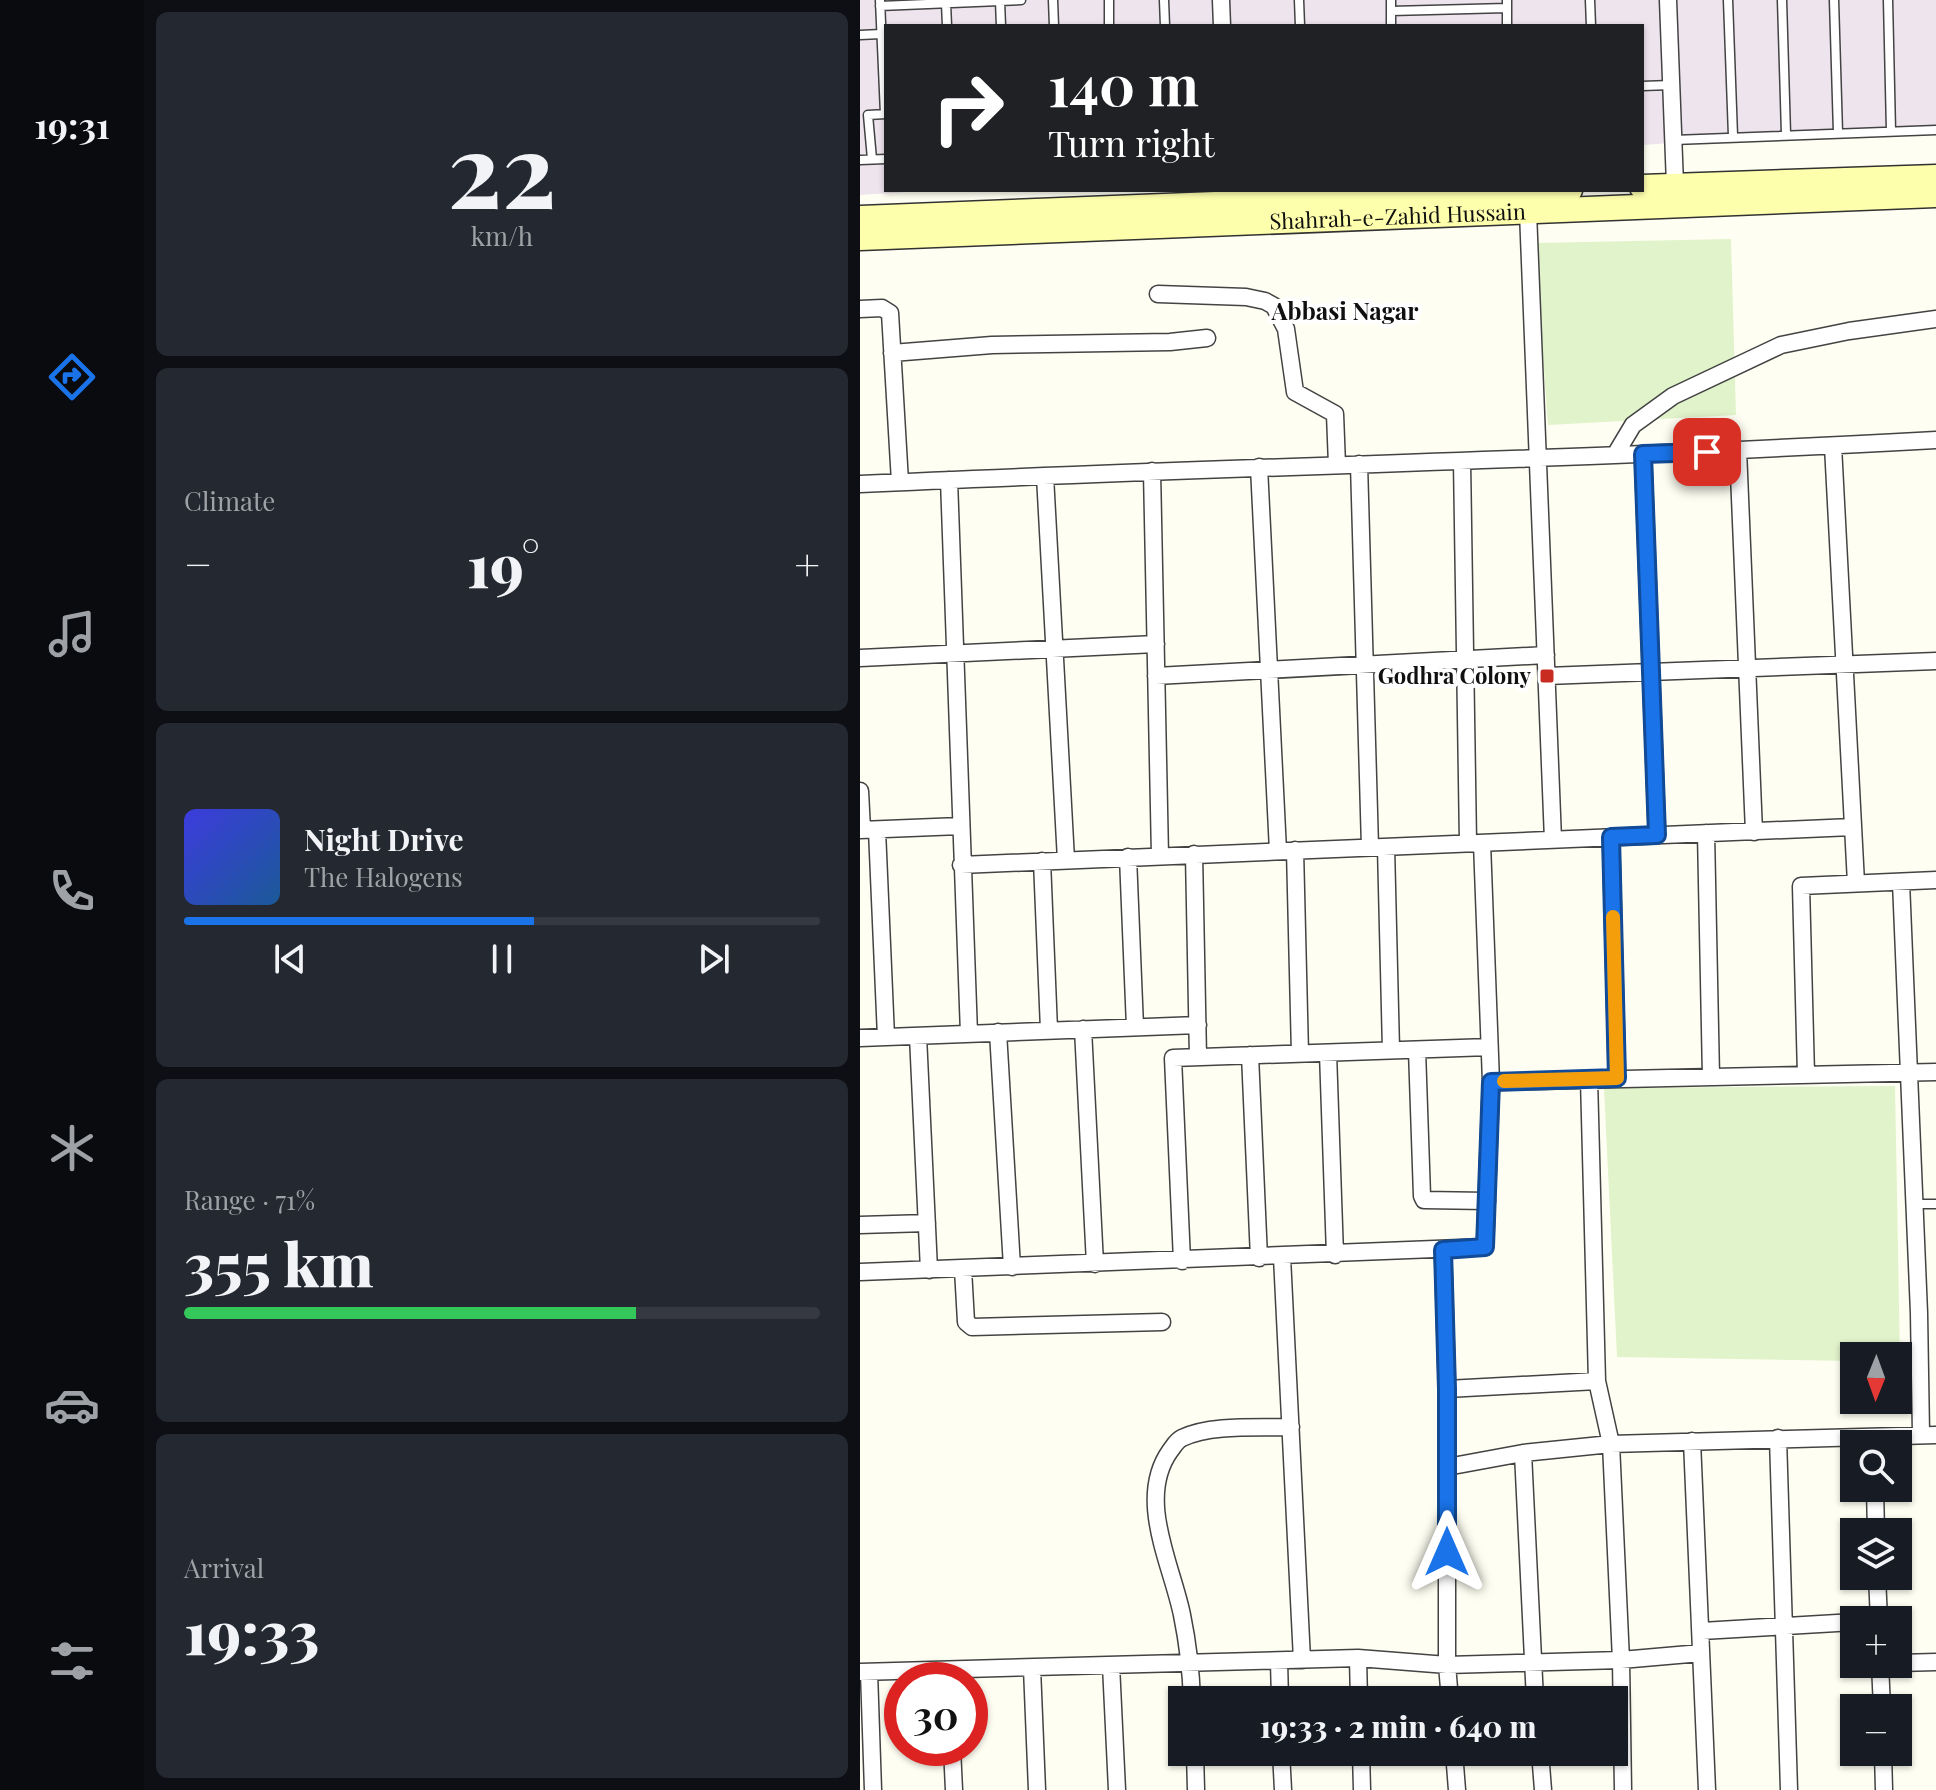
<!DOCTYPE html>
<html lang="en">
<head>
<meta charset="utf-8">
<style>
	body { margin:0; font-family:"Playfair Display",serif; background:#242831; color:#f1f3f6; height:100vh; display:flex; flex-direction:column; font-size:30px; white-space:nowrap }
	* { box-sizing:border-box; margin:0 }
	p { font-size:26px; color:#9ea1a6 }
	.icon { flex:none; width:44px; height:44px; fill:none; stroke:currentColor; stroke-width:2; stroke-linecap:round; stroke-linejoin:round }
	.map { position:relative; flex:1; overflow:hidden }
	.side { display:flex; flex-direction:column; gap:12px; padding:12px; background:#0d0f14; width:716px }
	.side>* { flex:none }
	.banner { position:absolute; left:24px; top:24px; width:760px; height:168px; border-radius:0px; box-shadow:0 2px 6px #0004; background:#202124; color:#fff; overflow:hidden }
	.needle { width:52px; rotate:181deg }
	.controls { position:absolute; left:980px; top:1342px; display:grid; gap:16px }
	.controls a { display:grid; place-items:center; width:72px; height:72px; border-radius:0px; background:#171b24; box-shadow:0 2px 6px #0004; font-size:40px }
	.speed { position:absolute; left:24px; top:1662px; display:flex; gap:16px; font-size:40px; font-weight:700; text-align:center }
	.speed>* { display:grid; place-content:center; width:104px; height:104px; border-radius:50%; background:#171b24; box-shadow:0 2px 6px #0004; line-height:1 }
	.speed .limit { border:12px solid #d22; background:#fff; color:#111 }
	.pin { position:absolute; display:grid; place-items:center; width:68px; height:68px; color:#fff; margin:-34px; border-radius:16px; box-shadow:0 4px 12px #0006 }
	.me { position:absolute; width:88px; margin:-44px; rotate:0deg; stroke-linejoin:round; filter:drop-shadow(0 0 6px #0008) }
	.turn { display:flex; align-items:center; gap:28px; height:168px; padding:0 32px; font-size:36px }
	.turn .icon { width:104px; height:104px; stroke-width:2.5 }
	.turn b { display:block; font-size:56px; line-height:68px }
	.big { font-size:60px; font-weight:800; line-height:1.1 }
	.side .widget { flex:1; display:flex; flex-direction:column; justify-content:center; gap:12px; min-width:0; padding:0 28px; border-radius:12px; background:#242831 }
	.side .dial { align-items:center; gap:0 }
	.dial b { font-size:104px; line-height:1 }
	.song { display:flex; align-items:center; gap:24px }
	.cover { width:96px; height:96px; border-radius:12px; background:linear-gradient(135deg,hsl(240 70% 55%),hsl(210 70% 35%)) }
	.played { height:8px; border-radius:4px; background:linear-gradient(90deg,#1a73e8 55%,#363941 55%) }
	.keys { display:flex; justify-content:space-around; direction:ltr }
	.heat { display:flex; justify-content:space-between; align-items:center; font-size:44px; direction:ltr }
	.charge { height:12px; border-radius:6px; background:linear-gradient(90deg,#34c759 71%,#363941 0) }
	.trip { position:absolute; left:308px; top:1686px; width:460px; height:80px; border-radius:0px; background:#171b24; box-shadow:0 2px 6px #0004; font-weight:800; line-height:80px; text-align:center }
	main { display:flex; flex:1; min-height:0 }
	.dock { display:flex; flex-direction:column; width:144px; justify-content:space-around; align-items:center; background:#090b0e; color:#9ea1a6 }
	.dock .icon { width:56px; height:56px }
	.dock .on { color:#1a73e8 }
	.dock b { font-size:36px; color:#f1f3f6 }
	.map>svg:first-child { display:block }
</style>
</head>
<body>
<main>
<nav class="dock">
<b>19:31</b>
<svg class="icon on" aria-label="directions" viewBox="0 0 24 24"><path d="M12 3l9 9-9 9-9-9zM9 14v-3h6M13 9l2 2-2 2"/></svg>
<svg class="icon" aria-label="music" viewBox="0 0 24 24"><path d="M9 18V5l10-2v13"/><circle cx="6" cy="18" r="3"/><circle cx="16" cy="16" r="3"/></svg>
<svg class="icon" aria-label="phone" viewBox="0 0 24 24"><path d="M5 4h4l2 5-3 2q2 4 5 5l2-3 5 2v4C11 20 4 13 5 4z"/></svg>
<svg class="icon" aria-label="climate" viewBox="0 0 24 24"><path d="M12 3v18M4 7l16 10M4 17L20 7"/></svg>
<svg class="icon" aria-label="car" viewBox="0 0 24 24"><path d="M5 17H2v-5l4-1 3-4h7l3 4 3 1v5h-3M9 17h6M6 11h13"/><circle cx="7" cy="17" r="2"/><circle cx="17" cy="17" r="2"/></svg>
<svg class="icon" aria-label="filters" viewBox="0 0 24 24"><path d="M4 7h16M4 17h16"/><circle cx="9" cy="7" r="2"/><circle cx="15" cy="17" r="2"/></svg>
</nav>
<section class="side">
<div class="widget dial"><b>22</b><p>km/h</p></div>
<div class="widget"><p>Climate</p>
<div class="heat"><a>−</a><b class="big">19°</b><a>+</a></div>
</div>
<div class="widget">
<div class="song"><i class="cover"></i><div><b>Night Drive</b><p>The Halogens</p></div></div>
<div class="played"></div>
<div class="keys"><svg class="icon" aria-label="previous" viewBox="0 0 24 24"><path d="M18 5L8 12l10 7zM5 5v14"/></svg><svg class="icon" aria-label="pause" viewBox="0 0 24 24"><path d="M8 5v14M16 5v14"/></svg><svg class="icon" aria-label="next" viewBox="0 0 24 24"><path d="M6 5l10 7-10 7zM19 5v14"/></svg></div>
</div>
<div class="widget"><p>Range · 71%</p><b class="big">355 km</b><div class="charge"></div></div>
<div class="widget"><p>Arrival</p><b class="big">19:33</b></div>
</section>
<div class="map">
<svg width="1076" height="1790" viewBox="0 0 1076 1790">
	<rect width="100%" height="100%" fill="#fffef2"/>
	<path fill="#eee4ee" d="M0 0H1076V126L782 145V26H26V190H78L0 195Z"/>
	<path fill="#e1f3cb" d="M871 239 876 415 688 425 675 243Z
		M1035 1086 1040 1361 1038 1356H994V1361L757 1357 744 1088Z"/>
	<g fill="none" stroke-linecap="round" stroke-linejoin="round">
		<defs>
			<path id="lane" d="M20 0 25 114
				M193 0 194 26
				M249 0V26
				M304 0 305 26
				M439 0 440 26
				M531 0V26
				M647 0V26
				M730 0 731 26
				M868 0 873 136
				M922 0 926 134
				M974 0 978 133
				M1028 0 1031 131
				M140 1 141 26
				M86 3 87 26
				M20 6 161 0
				M531 11 647 8
				M0 35 21 34
				M782 86 811 85
				M814 140 1076 130
				M12 159 8 115 26 114
				M0 160 26 159
				M1053 1204H1076"/>
			<path id="street" d="M361 0 362 26
				M808 0 815 185
				M668 212 693 840
				M298 294 386 297 405 301 414 306 426 329 435 392 475 414 477 465
				M0 309 22 308 30 313 40 482
				M32 353 132 345 310 342 347 338
				M973 446 996 883
				M878 450 894 832
				M783 454 797 835
				M755 455 773 425 813 396 921 345 989 331 1076 319
				M602 461 608 843
				M499 464 510 847
				M399 467 418 851
				M292 471 300 856
				M185 476 206 860
				M89 480 109 1034
				M0 484C359 467 718 460 1076 440
				M0 658 296 644
				M296 676 686 655
				M687 676 1076 661
				M0 791 2 830
				M0 830 100 826
				M17 830 26 1037
				M846 833 851 1077
				M751 837 757 1078
				M526 847 531 1050
				M435 850 440 1054
				M334 854 338 1057
				M268 857 275 1027
				M182 861 189 1030
				M101 865 992 827
				M1041 882 1059 1313 1061 1434
				M223 1029 235 1264
				M138 1032 152 1267
				M58 1036 69 1270
				M0 1038 338 1025
				M557 1050 562 1196 564 1200 627 1201
				M468 1053 475 1255
				M390 1055 399 1258
				M946 1075 941 886 1076 880
				M729 1079 737 1381 751 1444 761 1660 763 1790
				M631 1082 1076 1072
				M0 1225 67 1223
				M583 1250 587 1389V1665L590 1700
				M422 1257 442 1660
				M322 1261 313 1058 629 1047
				M103 1269 106 1322 112 1327 302 1322
				M0 1272 625 1247 631 1082 622 843
				M587 1389 737 1381
				M918 1438 929 1790
				M832 1441 847 1790
				M663 1453 675 1700
				M587 1467 663 1453 751 1444 1076 1435
				M1015 1488 1016 1532
				M1017 1576 1019 1620
				M842 1631 994 1622
				M498 1658 499 1700
				M419 1661 420 1700
				M1038 1663 1076 1662
				M1020 1664 1022 1708
				M251 1665 257 1790
				M172 1668 177 1790
				M0 1672 498 1658 587 1665 761 1660 841 1653
				M9 1672 13 1790
				M332 1700C331 1671 328 1644 322 1615 312 1565 276 1499 310 1451 314 1446 316 1441 322 1438 350 1424 399 1428 431 1427
				M92 1748 94 1790
				M335 1752 336 1790
				M421 1752 423 1790
				M501 1752 502 1790
				M594 1752 597 1790
				M680 1752 683 1790
				M1023 1752 1024 1790"/>
			<g id="secondary">
				<path d="M782 187 1076 177"/>
				<path d="M0 218 710 190"/>
				<path id="s1" d="M0 238 1076 195"/>
			</g>
		</defs>
		<use href="#lane" stroke="#434343" stroke-width="11"/>
		<use href="#street" stroke="#434343" stroke-width="19"/>
		<use href="#secondary" stroke="#323232" stroke-width="27"/>
		<use href="#lane" stroke="#fff" stroke-width="8"/>
		<use href="#street" stroke="#fff" stroke-width="16"/>
		<use href="#secondary" stroke="#feffad" stroke-width="24"/>
	</g>
	<g fill="none" stroke-linecap="round" stroke-linejoin="round">
		<defs>
			<path id="route" d="M587 1552V1389L583 1250 625 1247 631 1082 757 1078 751 837 797 835 783 454 847 452"/>
		</defs>
		<use href="#route" stroke="#114b97" stroke-width="20"/>
		<use href="#route" stroke="#1a73e8" stroke-width="14"/>
		<path stroke="#f59e0b" stroke-width="14" d="M644 1081 757 1078 753 917"/>
	</g>
	<rect fill="#c82b1f" stroke="#fff" stroke-width="3" x="679" y="668" width="16" height="16" rx="4"/>
	<g text-anchor="middle" stroke-width="8" stroke-linejoin="round" paint-order="stroke">
		<g font-size="22" fill="#101010" stroke="#fff">
			<text dy="8" stroke="none"><textPath href="#s1" startOffset="538">Shahrah-e-Zahid Hussain</textPath></text>
		</g>
		<g font-size="22" font-weight="bold" fill="#101010" stroke="#fff" text-anchor="end">
			<text x="671" y="684">Godhra Colony</text>
		</g>
		<g font-size="24" font-weight="bold" fill="#101010" stroke="#fff">
			<text x="485" y="320">Abbasi Nagar</text>
		</g>
	</g>
</svg>
<div class="controls">
<a><svg class="needle" viewBox="-14 -14 28 28"><path d="M0-13l5 13h-10z" fill="#e53935"/><path d="M0 13l5-13h-10z" fill="#9ea1a6"/></svg></a>
<a><svg class="icon" aria-label="search" viewBox="0 0 24 24"><circle cx="10" cy="10" r="6"/><path d="M15 15l6 6"/></svg></a>
<a><svg class="icon" aria-label="layers" viewBox="0 0 24 24"><path d="M12 4l9 5-9 5-9-5zM3 14l9 5 9-5"/></svg></a>
<a>+</a>
<a>−</a>
</div>
<div class="speed"><div class="limit">30</div></div>
<div class="pin" style="left:847px;top:452px;background:#d93025"><svg class="icon" aria-label="arrive" viewBox="0 0 24 24"><path d="M6 21V4h12l-3 4 3 4H6"/></svg></div>
<svg class="me" style="left:587px;top:1552px" viewBox="-20 -20 40 40"><path d="M0-17L14 15 0 8-14 15z" fill="#1a73e8" stroke="#fff" stroke-width="4"/></svg>
<div class="trip">19:33 · 2 min · 640 m</div>
<div class="banner">
<div class="turn"><svg class="icon" aria-label="right" viewBox="0 0 24 24"><path d="M7 20v-9h11M14 6l5 5-5 5"/></svg><div><b>140 m</b>Turn right</div></div>
</div>
</div>
</main>
</body>
</html>
